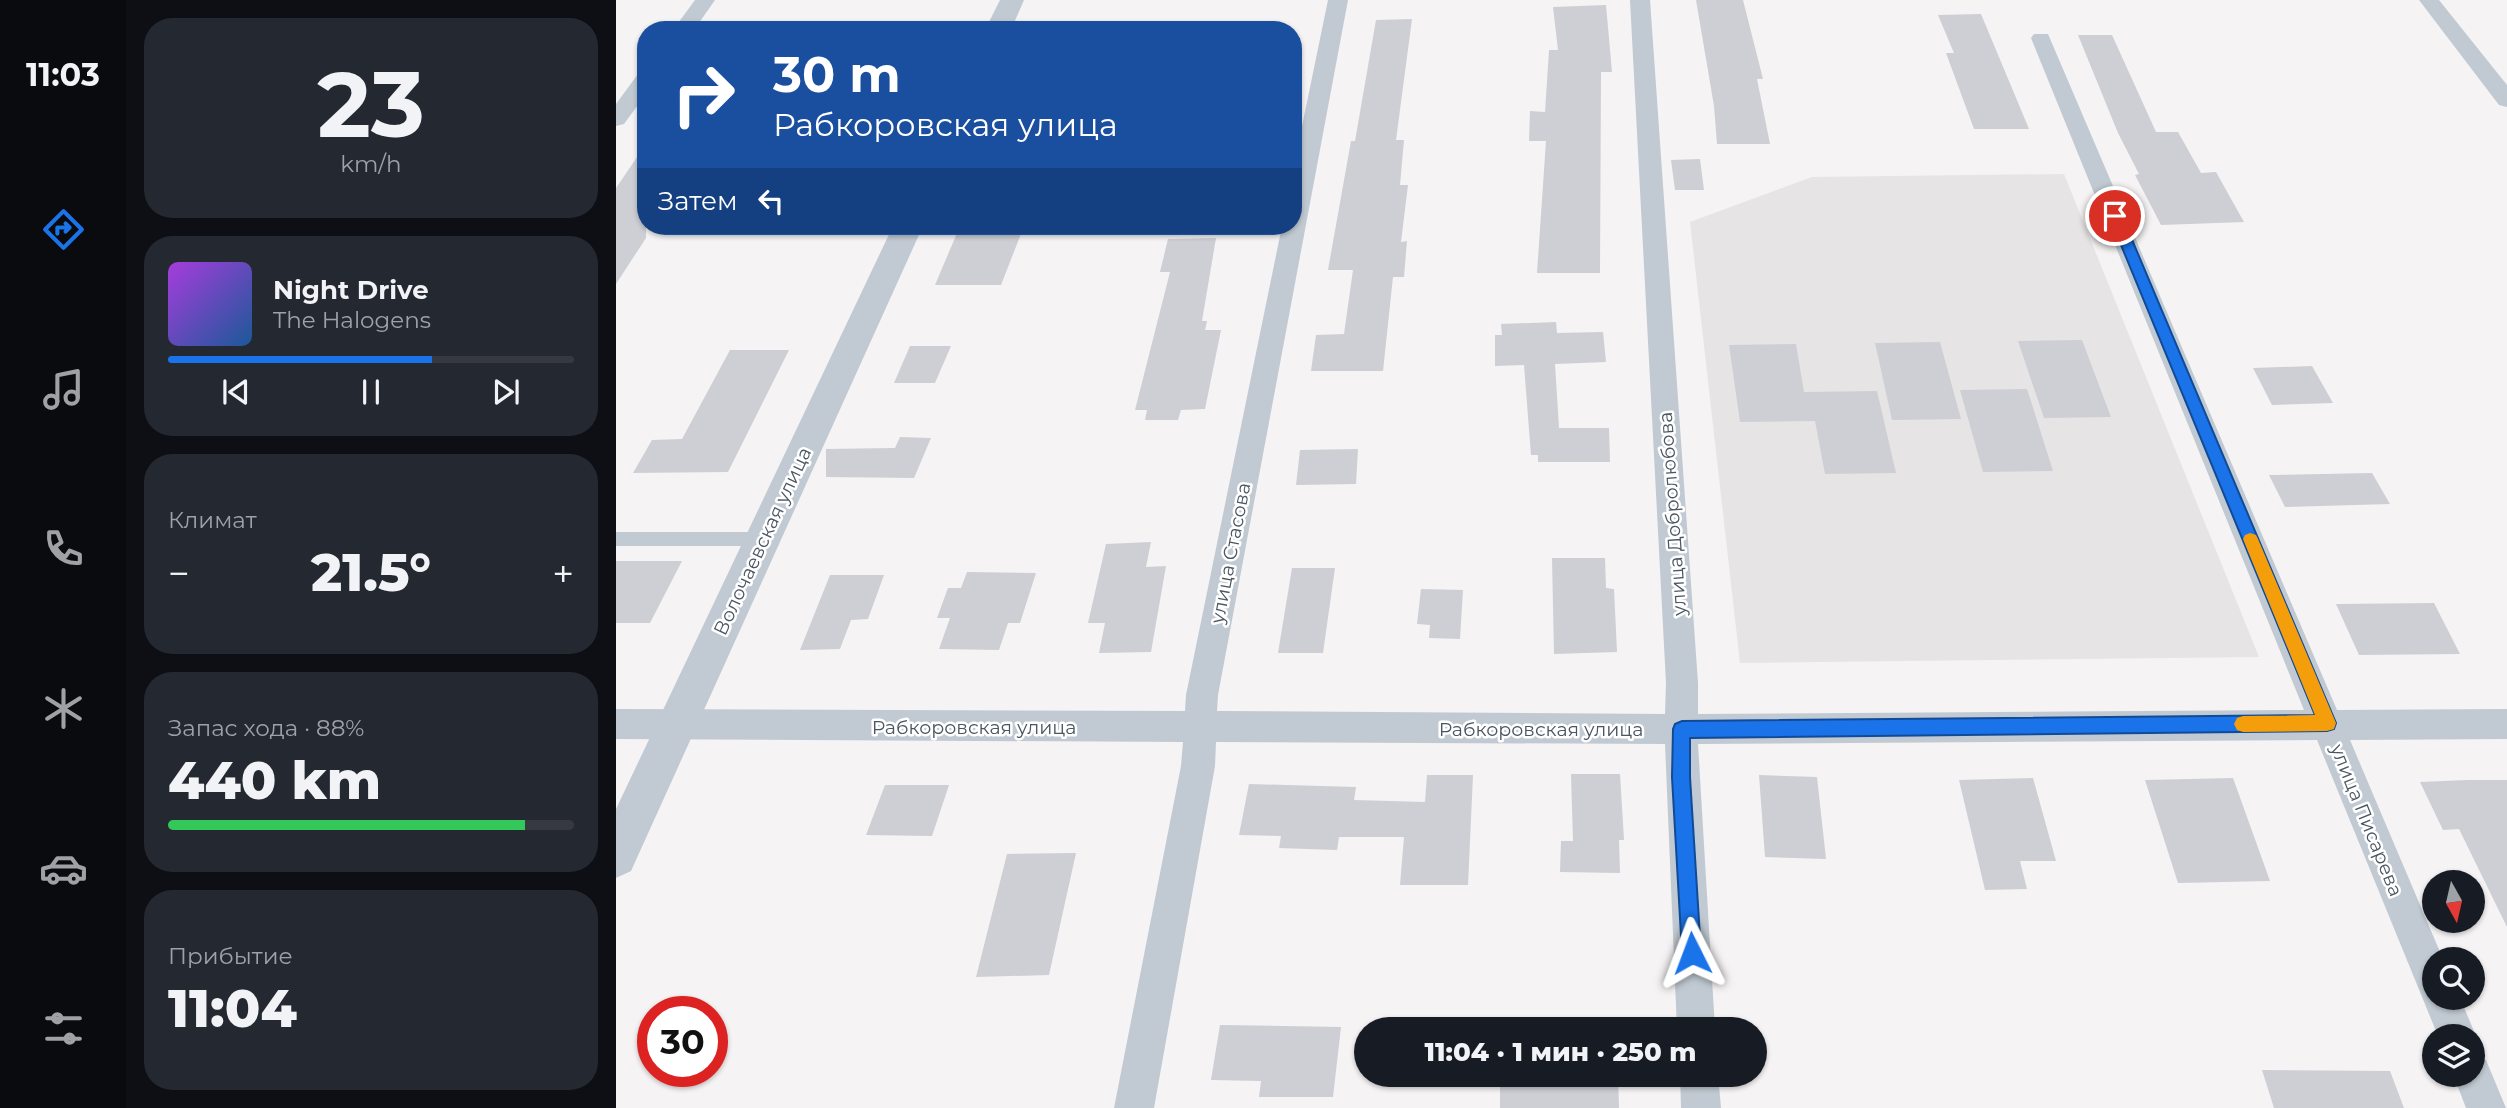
<!DOCTYPE html>
<html lang="ru">
<head>
<meta charset="utf-8">
<style>
	body { margin:0; font-family:Montserrat,sans-serif; background:#242831; color:#f1f3f6; height:100vh; display:flex; flex-direction:column; font-size:26px; white-space:nowrap }
	* { box-sizing:border-box; margin:0 }
	p { font-size:23px; color:#9ea1a6 }
	.icon { flex:none; width:38px; height:38px; fill:none; stroke:currentColor; stroke-width:2; stroke-linecap:round; stroke-linejoin:round }
	.map { position:relative; flex:1; overflow:hidden }
	.sheet { display:flex; flex-direction:column; gap:18px; padding:18px; background:#0d0f14; width:490px }
	.sheet>* { flex:none }
	.guide { position:absolute; left:21px; top:21px; width:665px; height:214px; border-radius:28px; box-shadow:0 2px 5px #0004; background:#1a4fa0; color:#fff; overflow:hidden }
	.needle { width:46px; rotate:172deg }
	.controls { position:absolute; left:1806px; top:870px; display:grid; gap:14px }
	.controls a { display:grid; place-items:center; width:63px; height:63px; border-radius:50%; background:#171b24; box-shadow:0 2px 5px #0004; font-size:35px }
	.speed { position:absolute; left:21px; top:996px; display:flex; gap:14px; font-size:35px; font-weight:700; text-align:center }
	.speed>* { display:grid; place-content:center; width:91px; height:91px; border-radius:50%; background:#171b24; box-shadow:0 2px 5px #0004; line-height:1 }
	.speed .limit { border:10px solid #d22; background:#fff; color:#111 }
	.pin { position:absolute; display:grid; place-items:center; width:60px; height:60px; color:#fff; margin:-30px; border:4px solid #fff; border-radius:50%; box-shadow:0 2px 7px #0007 }
	.me { position:absolute; width:77px; margin:-38px; rotate:357deg; stroke-linejoin:round; filter:drop-shadow(0 0 5px #0008) }
	.turn { display:flex; align-items:center; gap:24px; height:147px; padding:0 21px; font-size:32px }
	.turn .icon { width:91px; height:91px; stroke-width:2.5 }
	.turn b { display:block; font-size:49px; line-height:60px }
	.then { display:flex; align-items:center; height:66px; padding:0 21px; background:#0003; gap:14px; font-size:26px }
	.big { font-size:52px; font-weight:800; line-height:1.1 }
	.sheet .card { flex:1; display:flex; flex-direction:column; justify-content:center; gap:10px; min-width:0; padding:0 24px; border-radius:28px; background:#242831 }
	.sheet .dial { align-items:center; gap:0 }
	.dial b { font-size:91px; line-height:1 }
	.song { display:flex; align-items:center; gap:21px }
	.cover { width:84px; height:84px; border-radius:10px; background:linear-gradient(135deg,hsl(280 70% 55%),hsl(210 70% 35%)) }
	.played { height:7px; border-radius:4px; background:linear-gradient(90deg,#1a73e8 65%,#363941 65%) }
	.keys { display:flex; justify-content:space-around; direction:ltr }
	.heat { display:flex; justify-content:space-between; align-items:center; font-size:38px; direction:ltr }
	.charge { height:10px; border-radius:5px; background:linear-gradient(90deg,#34c759 88%,#363941 0) }
	.trip { position:absolute; left:738px; top:1017px; width:413px; height:70px; border-radius:35px; background:#171b24; box-shadow:0 2px 5px #0004; font-weight:800; line-height:70px; text-align:center }
	main { display:flex; flex:1; min-height:0 }
	.dock { display:flex; flex-direction:column; width:126px; justify-content:space-around; align-items:center; background:#090b0e; color:#9ea1a6 }
	.dock .icon { width:49px; height:49px }
	.dock .on { color:#1a73e8 }
	.dock b { font-size:32px; color:#f1f3f6 }
	.map>svg:first-child { display:block }
</style>
</head>
<body>
<main>
<nav class="dock">
<b>11:03</b>
<svg class="icon on" aria-label="directions" viewBox="0 0 24 24"><path d="M12 3l9 9-9 9-9-9zM9 14v-3h6M13 9l2 2-2 2"/></svg>
<svg class="icon" aria-label="music" viewBox="0 0 24 24"><path d="M9 18V5l10-2v13"/><circle cx="6" cy="18" r="3"/><circle cx="16" cy="16" r="3"/></svg>
<svg class="icon" aria-label="phone" viewBox="0 0 24 24"><path d="M5 4h4l2 5-3 2q2 4 5 5l2-3 5 2v4C11 20 4 13 5 4z"/></svg>
<svg class="icon" aria-label="climate" viewBox="0 0 24 24"><path d="M12 3v18M4 7l16 10M4 17L20 7"/></svg>
<svg class="icon" aria-label="car" viewBox="0 0 24 24"><path d="M5 17H2v-5l4-1 3-4h7l3 4 3 1v5h-3M9 17h6M6 11h13"/><circle cx="7" cy="17" r="2"/><circle cx="17" cy="17" r="2"/></svg>
<svg class="icon" aria-label="filters" viewBox="0 0 24 24"><path d="M4 7h16M4 17h16"/><circle cx="9" cy="7" r="2"/><circle cx="15" cy="17" r="2"/></svg>
</nav>
<section class="sheet">
<div class="card dial"><b>23</b><p>km/h</p></div>
<div class="card">
<div class="song"><i class="cover"></i><div><b>Night Drive</b><p>The Halogens</p></div></div>
<div class="played"></div>
<div class="keys"><svg class="icon" aria-label="previous" viewBox="0 0 24 24"><path d="M18 5L8 12l10 7zM5 5v14"/></svg><svg class="icon" aria-label="pause" viewBox="0 0 24 24"><path d="M8 5v14M16 5v14"/></svg><svg class="icon" aria-label="next" viewBox="0 0 24 24"><path d="M6 5l10 7-10 7zM19 5v14"/></svg></div>
</div>
<div class="card"><p>Климат</p>
<div class="heat"><a>−</a><b class="big">21.5°</b><a>+</a></div>
</div>
<div class="card"><p>Запас хода · 88%</p><b class="big">440 km</b><div class="charge"></div></div>
<div class="card"><p>Прибытие</p><b class="big">11:04</b></div>
</section>
<div class="map">
<svg width="1891" height="1108" viewBox="0 0 1891 1108">
	<rect width="100%" height="100%" fill="#f5f3f3"/>
	<path fill="#e6e4e5" d="M1448 174 1643 657 1124 663 1074 222 1196 177Z"/>
	<path fill="#cdcfd5" d="M1080 0H1127L1147 79H1141L1154 144H1101L1098 106Z
		M990 5 996 72H985L984 273H921L930 141H913L914 111 929 112 933 50H942L937 7Z
		M1365 14 1413 129H1358L1330 53H1338L1322 15Z
		M796 19 780 140H788L784 185H792L785 242 791 241 788 277H777L767 371H695L700 335 728 334 737 270H712L735 141H739L760 20Z
		M1462 35H1496L1540 132H1562L1585 173 1600 172 1628 222 1545 225 1519 175 1523 174 1502 133Z
		M30 144V238L0 284V188Z
		M1084 159 1088 190H1059L1055 160Z
		M344 226H408L385 285H319Z
		M600 238 586 321H591L589 330H605L589 409 565 410 562 420H529L531 410H519L554 272H544L552 239Z
		M940 322 941 333 987 332 990 362 939 364 943 428H993L994 462H922V455H915L908 365 879 366V335H886L885 324Z
		M1466 340 1495 417 1428 418 1402 341Z
		M1324 342 1345 419 1276 420 1259 343Z
		M1180 344 1188 392 1261 391 1280 473 1209 474 1199 421 1124 422 1113 345Z
		M294 346H335L319 383H278Z
		M114 350H173L112 472 17 473 36 440 66 439Z
		M1696 366 1717 403 1656 405 1637 368Z
		M1411 389 1437 471 1367 472 1344 390Z
		M284 437 315 438 298 478 210 477V449L279 448Z
		M742 449 740 484 680 485 684 450Z
		M1756 473 1774 504 1669 507 1653 475Z
		M535 542 530 567 550 566 535 652 483 653 489 623H472L490 544Z
		M936 558H989L990 588 998 589 1001 652 938 654Z
		M0 561H66L34 623H0Z
		M676 568H719L707 653H662Z
		M351 572 420 573 404 623H392L383 650 323 649 334 618H321L332 588H345Z
		M214 575H268L252 619 235 620 224 649 184 650Z
		M805 589 847 590 844 639 813 638 814 625 801 624Z
		M1818 603 1844 654 1743 655 1720 604Z
		M955 774H1004L1008 840H1003L1004 873 944 872 945 841H957Z
		M811 775H857L852 885H784L788 837H723L721 850 663 848 665 836 623 835 633 784 740 787 738 800 809 802Z
		M1143 775 1201 777 1210 859 1149 857Z
		M1417 778 1440 861H1404L1411 889 1369 890 1343 780Z
		M1617 778 1654 881 1562 883 1529 780Z
		M1852 780H1891V927L1843 829 1827 830 1804 782Z
		M269 785H333L316 836 250 835Z
		M460 853 433 975 360 977 391 854Z
		M604 1025 725 1027 717 1097H643L645 1081 595 1080Z
		M1646 1070 1774 1071 1788 1108H1658Z
		M884 1074H1002L1003 1108H884Z"/>
	<g fill="none" stroke-linecap="round" stroke-linejoin="round">
		<path fill="#c1cad2" fill-rule="evenodd" d="M0 532H147L153 534 155 539 153 544 147 546H0Z"/>
		<path fill="#c1cad2" fill-rule="evenodd" d="M79 0H99L78 30H57Z
			M712 0H732L602 695 601 711 1049 714 1050 683 1014 0H1034L1082 683V714L1688 710 1415 38 1418 34H1432L1721 710 1891 709V739L1734 740 1827 959H1818V998H1844L1860 1036 1857 1044V1036H1822L1701 740 1082 744 1099 1029H1061L1049 744 600 742 599 766 538 1108H498L565 766 567 742 0 739V709L569 711 570 695 666 226H677V170Z
			M1803 0H1823L1891 85V107L1883 105Z
			M30 73V94L8 124 0 126V104L22 74Z
			M1857 1055 1870 1060 1890 1108H1850L1837 1074H1857Z
			M1064 1074H1102L1105 1108H1065Z"/>
		<path fill="#c1cad2" fill-rule="evenodd" d="M384 0H408L395 30H369Z
			M277 226H307L15 871 0 878V809Z"/>
	</g>
	<path fill="#1a73e8" stroke="#114b97" stroke-width="2" d="M1499 212 1506 216 1720 723 1718 729 1711 731 1074 738V777L1085 953 1083 960 1076 963 1069 960 1066 953 1056 777 1057 729 1059 724 1066 721 1699 715 1493 216Z"/>
	<path fill="#f59e0b" d="M1634 533 1640 535 1642 539 1720 723 1718 729 1711 731 1627 732 1621 730 1618 724 1621 718 1627 716 1699 715 1627 539 1629 535Z"/>
	<g text-anchor="middle" stroke-width="5" stroke-linejoin="round" paint-order="stroke">
		<g font-size="19" fill="#4a5661" stroke="#fff">
			<text transform="translate(1056 514) rotate(-94)" y="7">улица Добролюбова</text>
			<text transform="translate(146 541) rotate(-65)" y="7">Волочаевская улица</text>
			<text transform="translate(614 553) rotate(-79)" y="7">улица Стасова</text>
			<text x="358" y="734">Рабкоровская улица</text>
			<text x="925" y="736">Рабкоровская улица</text>
			<text transform="translate(1751 820) rotate(68)" y="7">улица Писарева</text>
		</g>
	</g>
</svg>
<div class="controls">
<a><svg class="needle" viewBox="-14 -14 28 28"><path d="M0-13l5 13h-10z" fill="#e53935"/><path d="M0 13l5-13h-10z" fill="#9ea1a6"/></svg></a>
<a><svg class="icon" aria-label="search" viewBox="0 0 24 24"><circle cx="10" cy="10" r="6"/><path d="M15 15l6 6"/></svg></a>
<a><svg class="icon" aria-label="layers" viewBox="0 0 24 24"><path d="M12 4l9 5-9 5-9-5zM3 14l9 5 9-5"/></svg></a>
</div>
<div class="speed"><div class="limit">30</div></div>
<div class="pin" style="left:1499px;top:216px;background:#d93025"><svg class="icon" aria-label="arrive" viewBox="0 0 24 24"><path d="M6 21V4h12l-3 4 3 4H6"/></svg></div>
<svg class="me" style="left:1076px;top:953px" viewBox="-20 -20 40 40"><path d="M0-17L14 15 0 8-14 15z" fill="#1a73e8" stroke="#fff" stroke-width="4"/></svg>
<div class="trip">11:04 · 1 мин · 250 m</div>
<div class="guide">
<div class="turn"><svg class="icon" aria-label="right" viewBox="0 0 24 24"><path d="M7 20v-9h11M14 6l5 5-5 5"/></svg><div><b>30 m</b>Рабкоровская улица</div></div>
<div class="then">Затем<svg class="icon" aria-label="left" viewBox="0 0 24 24"><path d="M17 20v-9H6M10 6l-5 5 5 5"/></svg></div>
</div>
</div>
</main>
</body>
</html>
